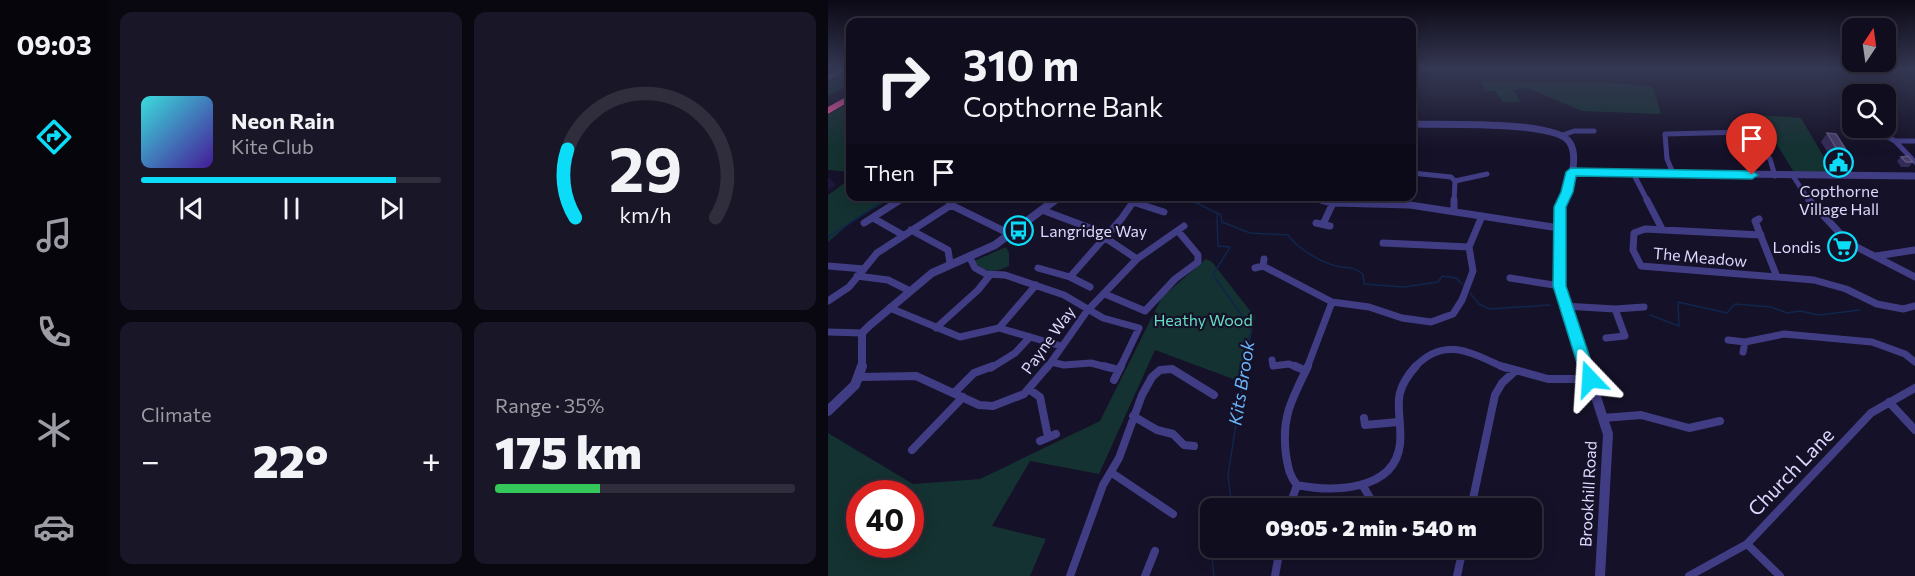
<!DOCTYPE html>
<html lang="en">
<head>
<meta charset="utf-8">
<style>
	body { margin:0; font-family:Commissioner,sans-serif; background:#191627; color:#f1f3f6; height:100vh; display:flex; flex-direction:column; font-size:22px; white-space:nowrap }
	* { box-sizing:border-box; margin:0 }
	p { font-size:20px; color:#9c9ca4 }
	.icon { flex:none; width:33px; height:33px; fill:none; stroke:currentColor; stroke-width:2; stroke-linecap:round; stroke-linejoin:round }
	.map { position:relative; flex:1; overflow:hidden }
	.panel { display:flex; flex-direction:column; gap:12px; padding:12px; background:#090710; width:720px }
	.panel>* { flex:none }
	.banner { position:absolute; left:18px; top:18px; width:570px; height:183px; border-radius:12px; box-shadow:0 3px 15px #0003,0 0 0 2px #302d3c; background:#100d1e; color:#f1f3f6; overflow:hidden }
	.needle { width:39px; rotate:13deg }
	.tools { position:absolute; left:1014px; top:18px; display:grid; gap:12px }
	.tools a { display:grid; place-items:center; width:54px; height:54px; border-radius:12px; background:#100d1e; box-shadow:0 3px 15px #0003,0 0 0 2px #302d3c; font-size:30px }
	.speed { position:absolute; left:18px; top:480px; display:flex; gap:12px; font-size:30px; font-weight:700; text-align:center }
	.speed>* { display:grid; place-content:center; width:78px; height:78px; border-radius:50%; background:#100d1e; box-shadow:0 3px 15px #0003,0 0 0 2px #302d3c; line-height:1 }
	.speed .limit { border:9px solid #d22; background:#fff; color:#111 }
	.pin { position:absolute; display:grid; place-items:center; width:51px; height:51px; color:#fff; margin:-62px -26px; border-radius:50% 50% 50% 0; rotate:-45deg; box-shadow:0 0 6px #0007 }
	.pin .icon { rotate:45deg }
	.me { position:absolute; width:66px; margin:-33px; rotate:340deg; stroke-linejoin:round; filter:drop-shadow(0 0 4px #0008) }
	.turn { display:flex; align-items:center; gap:21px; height:126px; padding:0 18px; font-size:27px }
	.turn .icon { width:78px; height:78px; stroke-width:2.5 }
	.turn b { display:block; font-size:42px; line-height:51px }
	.then { display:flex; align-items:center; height:57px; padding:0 18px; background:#0003; gap:12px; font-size:22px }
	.big { font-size:45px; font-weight:800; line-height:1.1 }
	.panel .card { flex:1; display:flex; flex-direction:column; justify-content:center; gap:9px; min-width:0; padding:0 21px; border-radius:12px; background:#191627 }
	.panel .dial { align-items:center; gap:0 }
	.dial svg { height:156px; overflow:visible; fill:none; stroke:#302d3c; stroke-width:7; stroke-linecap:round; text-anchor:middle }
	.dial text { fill:#f1f3f6; stroke:none }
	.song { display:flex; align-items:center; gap:18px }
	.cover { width:72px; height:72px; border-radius:9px; background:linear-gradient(135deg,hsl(180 70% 55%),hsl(260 70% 35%)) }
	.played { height:6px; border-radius:3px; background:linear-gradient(90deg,#0bddf8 85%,#302d3c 85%) }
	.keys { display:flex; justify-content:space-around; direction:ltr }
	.heat { display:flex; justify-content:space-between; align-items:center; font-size:33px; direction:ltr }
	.charge { height:9px; border-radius:4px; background:linear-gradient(90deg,#34c759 35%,#302d3c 0) }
	.panel .tiles { flex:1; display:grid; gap:12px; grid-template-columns:repeat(2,1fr) }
	.trip { position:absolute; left:372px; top:498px; width:342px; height:60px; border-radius:12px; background:#100d1e; box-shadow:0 3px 15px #0003,0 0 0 2px #302d3c; font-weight:800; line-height:60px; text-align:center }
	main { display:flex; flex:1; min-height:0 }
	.dock { display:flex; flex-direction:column; width:108px; justify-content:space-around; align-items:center; background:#06050c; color:#9c9ca4 }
	.dock .icon { width:42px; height:42px }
	.dock .active { color:#0bddf8 }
	.dock b { font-size:27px; color:#f1f3f6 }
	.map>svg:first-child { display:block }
</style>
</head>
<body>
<main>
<nav class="dock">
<b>09:03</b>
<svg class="icon active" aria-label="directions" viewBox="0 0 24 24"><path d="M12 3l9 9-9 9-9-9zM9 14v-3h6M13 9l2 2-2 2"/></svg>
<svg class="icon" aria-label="music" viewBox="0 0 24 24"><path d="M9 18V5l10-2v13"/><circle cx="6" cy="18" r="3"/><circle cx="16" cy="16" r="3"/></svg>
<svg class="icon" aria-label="phone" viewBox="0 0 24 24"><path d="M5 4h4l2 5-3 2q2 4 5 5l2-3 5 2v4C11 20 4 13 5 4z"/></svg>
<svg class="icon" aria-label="climate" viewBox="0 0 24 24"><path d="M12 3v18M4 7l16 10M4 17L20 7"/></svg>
<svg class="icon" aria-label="car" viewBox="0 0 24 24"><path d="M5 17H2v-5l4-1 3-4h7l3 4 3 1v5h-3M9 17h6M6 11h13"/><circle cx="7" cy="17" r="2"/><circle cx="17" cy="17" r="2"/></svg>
</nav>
<section class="panel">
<div class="tiles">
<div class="card">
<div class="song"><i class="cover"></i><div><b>Neon Rain</b><p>Kite Club</p></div></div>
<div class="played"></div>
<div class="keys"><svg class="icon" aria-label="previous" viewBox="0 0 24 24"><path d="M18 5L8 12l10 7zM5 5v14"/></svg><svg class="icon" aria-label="pause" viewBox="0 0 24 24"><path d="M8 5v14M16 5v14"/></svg><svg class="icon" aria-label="next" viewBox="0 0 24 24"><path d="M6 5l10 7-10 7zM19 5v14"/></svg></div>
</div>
<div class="card dial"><svg viewBox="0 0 100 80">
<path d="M14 69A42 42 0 1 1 86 69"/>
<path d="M14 69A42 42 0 0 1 10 34" stroke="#0bddf8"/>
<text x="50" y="56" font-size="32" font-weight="700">29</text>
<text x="50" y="72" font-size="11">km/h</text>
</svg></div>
<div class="card"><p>Climate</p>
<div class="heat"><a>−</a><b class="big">22°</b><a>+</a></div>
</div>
<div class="card"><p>Range · 35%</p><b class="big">175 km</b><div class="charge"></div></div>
</div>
</section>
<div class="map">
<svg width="1087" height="576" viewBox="0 0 1087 576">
	<rect width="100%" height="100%" fill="#151128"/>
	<path fill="#143231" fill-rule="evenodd" d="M22 69V84L0 96V80L15 72 12 71Z
		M653 81 790 83 825 87 833 114 754 111 699 88 686 90 692 102H675L667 91H657Z
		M22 102V172L0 170V115Z
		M931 115 973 118 1006 174H967Z
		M22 179V196L66 197 28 218 0 242V195Z
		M178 247 181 253V266C167 273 157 274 146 261Z
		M378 259 384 262 427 317 413 382 327 350 271 474 202 461 164 526 218 539 202 576H0V433L85 484 152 479 272 421 334 297ZM32 494H82V544H32Z"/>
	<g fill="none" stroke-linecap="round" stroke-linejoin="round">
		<path stroke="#10264c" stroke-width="1.5" d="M0 82 22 71
			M354 196 393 215 394 222 422 233 460 235C470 249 491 261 508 266 521 269 523 265 535 274L536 284 576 287 610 282 614 276 628 278 635 285
			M389 215 390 246 402 247 385 275 423 328 400 475 404 508
			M0 237 64 196
			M642 293 651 304 662 309 722 305
			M822 315 851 326 850 302 899 313 907 304 943 307 959 313 972 311 991 315 1032 310
			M383 548 386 576"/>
		<path stroke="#413d85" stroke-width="5" d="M0 78 12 72
			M1045 128 1067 141 1087 162
			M735 135 746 131H766
			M1067 141H1086
			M930 145 942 159 947 176
			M584 173 623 177 627 181 626 202
			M805 173 820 202
			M845 173 839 159 837 134 917 132
			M965 176 982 202
			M627 181 659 174
			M117 196 121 202
			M298 196 304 202
			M476 196 499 202
			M69 202 78 196"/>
		<path stroke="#413d85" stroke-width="7" d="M120 200 123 205 182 234
			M493 200 505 203 582 205 731 228
			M819 200 834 229
			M981 200 1021 243 1087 277
			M305 202 336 212
			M214 210 278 234
			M626 211V200
			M45 218 75 235
			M931 219 927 221 949 277
			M36 223 72 200
			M488 223 502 226
			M495 224 505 203
			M83 230 120 250 122 263
			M933 235 817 229 806 233 805 250 813 266 986 280 1018 289 1049 304 1075 309 1087 306
			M555 243 641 247 654 216
			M141 256 147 268 158 274 177 275 236 295 275 318 311 328 292 368
			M1048 256 1087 250
			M309 259 356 226
			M0 266 36 269
			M435 266 504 302 541 307 574 318 603 322 625 314 634 300 645 271 641 247
			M210 268 242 277 262 287
			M427 268 435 266 436 259
			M29 276 60 280 82 291
			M242 277 294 218 305 202 303 200
			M682 278 732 286
			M277 294 317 311 347 279 370 262V255L350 231
			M0 301 21 287 49 253 123 205
			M736 306 787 309 797 336 778 338
			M62 308 132 337 171 328 233 346
			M787 309 816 307
			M108 328 150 290 162 275
			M171 328 208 285
			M0 332 34 333
			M900 340 917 342 956 334 1044 342 1077 354 1087 362
			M915 352 917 342
			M444 360 445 366 461 364 470 368
			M223 362 236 365 263 363 282 368
			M163 368 187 353 202 337
			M219 368 259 311 309 259 276 237
			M479 368 504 302
			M586 368C616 335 644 353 677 368"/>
		<path stroke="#413d85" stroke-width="8" d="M276 366 291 370
			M467 366 476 370
			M673 366 720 379H762
			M33 377 88 376 151 405 165 406 196 394 220 366
			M286 380 293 366
			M202 390 212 397 220 437
			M126 393 146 373 165 366
			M1061 402 1087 430
			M305 416 329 430 345 434 356 445 366 446
			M536 418 537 425 570 422
			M775 418 813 415 861 428 892 421
			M212 441 228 434
			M84 450 135 397
			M284 473 345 514
			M469 485C503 492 567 492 572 444 575 410 560 397 588 366
			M535 486 545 503V508
			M461 508 469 485C461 476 460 466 458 455 453 416 464 400 480 366
			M643 508 667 395 674 383 686 372
			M919 544 952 576
			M242 576 275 485 291 458 314 395 324 377 332 370 344 369 386 395
			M317 576 327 551
			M447 576 452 548
			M629 576 635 548
			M861 576 919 544 1043 413 1087 388"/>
		<path stroke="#413d85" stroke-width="7" d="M584 124C612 125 730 120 742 143 751 158 741 187 735 202
			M743 172 1087 176
			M225 202 232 196"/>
		<path stroke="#413d85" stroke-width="8" d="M735 200 732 207V286L759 368
			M34 368V333L41 326 104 273 167 245 227 200"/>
		<path stroke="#413d85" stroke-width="10" d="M758 366 780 434 772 576
			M0 411 27 385 34 366"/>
		<path fill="#fa57a3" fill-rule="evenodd" d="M22 95V101L0 114V107Z"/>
	</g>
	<path fill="#332a55" d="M999 133 1025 161 1018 169H1010L993 142Z
		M1073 157 1085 162 1081 167H1073L1069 161Z"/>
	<path fill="#1f183b" d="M0 178H1L8 185 0 190Z"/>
	<path fill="#453d67" stroke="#5d557f" stroke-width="1.5" d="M999 133 1008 134 1025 161H1016Z
		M1080 156 1085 162H1078L1073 157Z"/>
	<linearGradient id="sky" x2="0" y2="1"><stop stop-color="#0c0916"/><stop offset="0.46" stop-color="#353853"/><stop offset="1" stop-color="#353853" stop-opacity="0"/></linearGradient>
	<rect width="1087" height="149" fill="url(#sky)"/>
	<path fill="#0bddf8" stroke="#0790a1" stroke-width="1.5" d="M743 168 924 171 930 175 924 179 748 176 745 192 738 207V286L769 379 767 383 762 385 756 383 754 379 725 286 726 207 733 192 738 172Z"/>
	<defs>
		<symbol id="civic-ring" viewBox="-11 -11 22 22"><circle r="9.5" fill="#151128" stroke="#0bddf8" stroke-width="1.5"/><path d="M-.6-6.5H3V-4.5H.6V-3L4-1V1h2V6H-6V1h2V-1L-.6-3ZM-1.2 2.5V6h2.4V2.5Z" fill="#0bddf8"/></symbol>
		<symbol id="bus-ring" viewBox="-11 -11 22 22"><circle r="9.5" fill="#151128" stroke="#0bddf8" stroke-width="1.5"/><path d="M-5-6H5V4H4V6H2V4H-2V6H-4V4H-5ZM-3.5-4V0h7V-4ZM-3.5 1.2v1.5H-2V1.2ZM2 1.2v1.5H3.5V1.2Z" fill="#0bddf8"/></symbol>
		<symbol id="supermarket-ring" viewBox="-11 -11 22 22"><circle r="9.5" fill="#151128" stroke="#0bddf8" stroke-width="1.5"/><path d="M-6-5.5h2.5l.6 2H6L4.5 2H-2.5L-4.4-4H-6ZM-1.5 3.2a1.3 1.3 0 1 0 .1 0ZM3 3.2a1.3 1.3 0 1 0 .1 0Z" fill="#0bddf8"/></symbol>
	</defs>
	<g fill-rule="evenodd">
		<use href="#civic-ring" x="994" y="146" width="33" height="33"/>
		<use href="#bus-ring" x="174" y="214" width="33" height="33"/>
		<use href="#supermarket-ring" x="998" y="230" width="33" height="33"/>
	</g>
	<g text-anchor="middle" stroke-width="4.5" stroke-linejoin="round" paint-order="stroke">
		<g font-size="16" fill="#ddd9fe" stroke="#151128">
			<text x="1011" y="197">Copthorne<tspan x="1011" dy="18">Village Hall</tspan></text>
			<text x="212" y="237" text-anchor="start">Langridge Way</text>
			<text x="993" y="253" text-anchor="end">Londis</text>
		</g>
		<g font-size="16" fill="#ddd9fe" stroke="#151128">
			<text transform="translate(872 257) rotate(5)" y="6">The Meadow</text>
			<text transform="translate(220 340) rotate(-54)" y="6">Payne Way</text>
			<text transform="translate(760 494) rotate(-87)" y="6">Brookhill Road</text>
		</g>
		<g font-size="16" fill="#65ddc0" stroke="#151128">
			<text x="375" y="326">Heathy Wood</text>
		</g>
		<g font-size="18" font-style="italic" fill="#6ab6fb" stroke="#151128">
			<text transform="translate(414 383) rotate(-81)" y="6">Kits Brook</text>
		</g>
		<g font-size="20" fill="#ddd9fe" stroke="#151128">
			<text transform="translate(963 472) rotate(-46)" y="7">Church Lane</text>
		</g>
	</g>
</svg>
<div class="tools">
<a><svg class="needle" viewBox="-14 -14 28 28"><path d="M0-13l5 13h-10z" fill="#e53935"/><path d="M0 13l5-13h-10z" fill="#9c9ca4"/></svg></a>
<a><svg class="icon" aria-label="search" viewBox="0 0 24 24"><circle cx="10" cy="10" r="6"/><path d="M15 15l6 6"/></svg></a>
</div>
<div class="speed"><div class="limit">40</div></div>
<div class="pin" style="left:924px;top:175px;background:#d93025"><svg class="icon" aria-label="arrive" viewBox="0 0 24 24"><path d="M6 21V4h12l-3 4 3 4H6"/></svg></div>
<svg class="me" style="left:762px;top:379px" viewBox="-20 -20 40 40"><path d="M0-17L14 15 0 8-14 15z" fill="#0bddf8" stroke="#fff" stroke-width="4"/></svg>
<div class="trip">09:05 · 2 min · 540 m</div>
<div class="banner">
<div class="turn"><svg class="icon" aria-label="right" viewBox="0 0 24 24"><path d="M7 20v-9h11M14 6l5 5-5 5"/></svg><div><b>310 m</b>Copthorne Bank</div></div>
<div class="then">Then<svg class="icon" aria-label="arrive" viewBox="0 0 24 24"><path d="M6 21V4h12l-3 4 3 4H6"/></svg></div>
</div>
</div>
</main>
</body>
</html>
